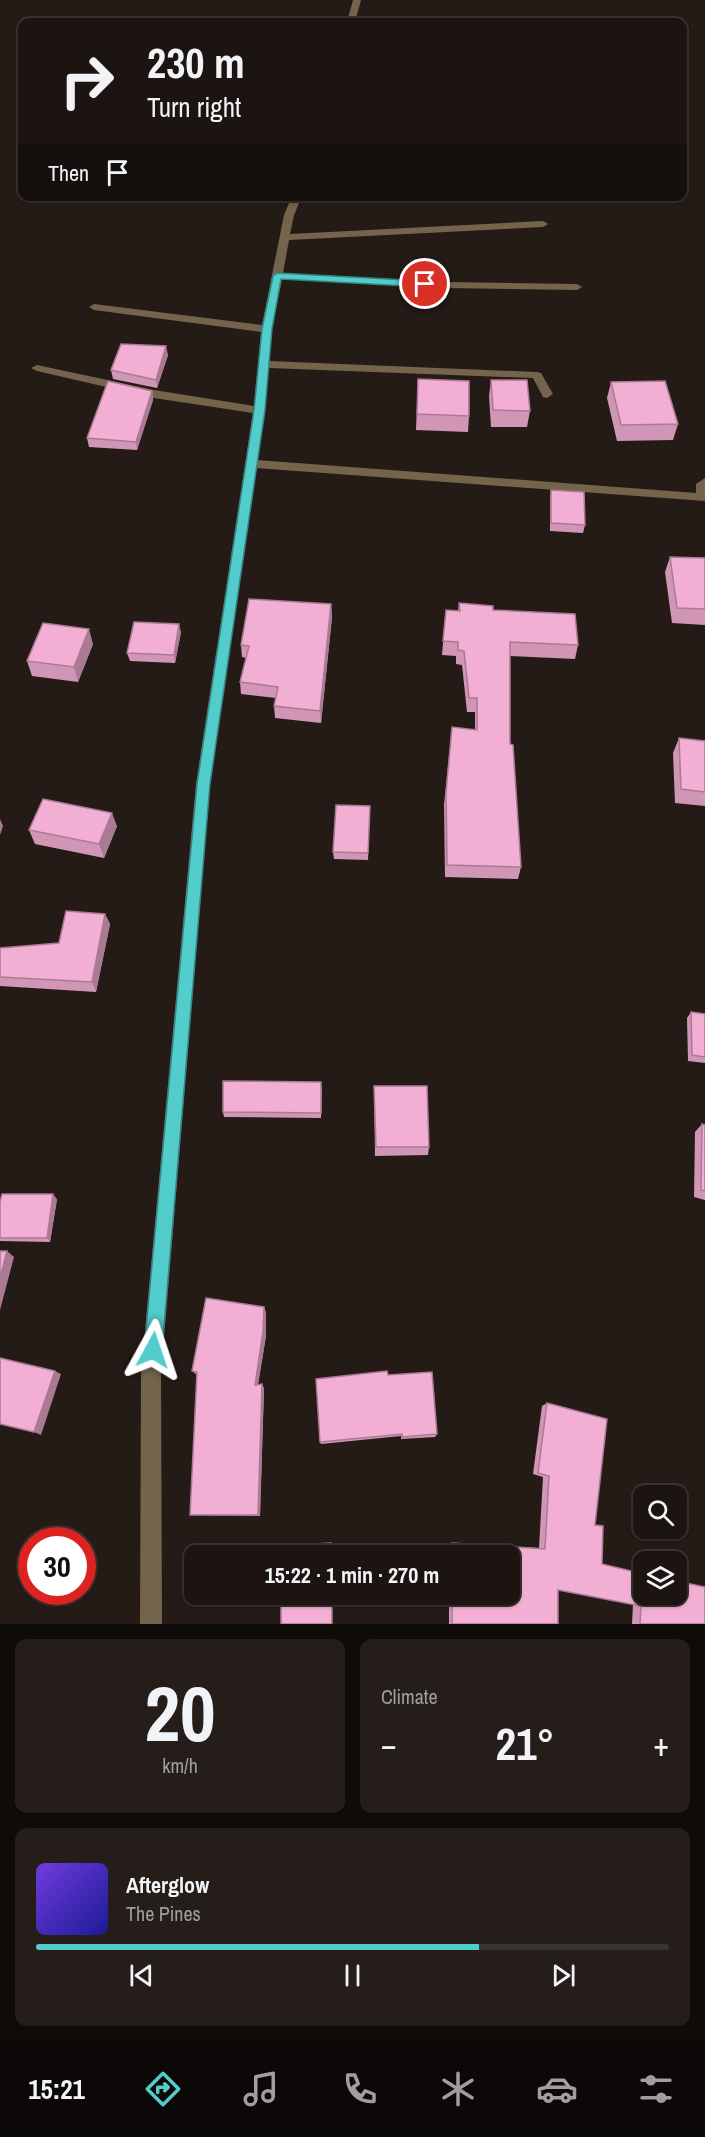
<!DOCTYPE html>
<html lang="en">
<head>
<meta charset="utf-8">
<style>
	body { margin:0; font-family:"Archivo Narrow",sans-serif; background:#241d1a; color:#f1f3f6; height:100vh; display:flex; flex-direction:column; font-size:22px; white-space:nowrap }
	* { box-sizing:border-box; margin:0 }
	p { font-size:20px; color:#a09e9f }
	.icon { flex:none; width:33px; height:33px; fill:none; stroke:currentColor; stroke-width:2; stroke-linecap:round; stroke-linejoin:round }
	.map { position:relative; height:1624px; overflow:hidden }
	.drawer { display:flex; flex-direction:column; gap:15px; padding:15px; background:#0f0b09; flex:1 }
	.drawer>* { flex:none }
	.hud { position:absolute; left:18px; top:18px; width:669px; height:183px; border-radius:12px; box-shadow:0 2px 4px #0004,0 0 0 2px #393331; background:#1b1411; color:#f1f3f6; overflow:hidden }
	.fabs { position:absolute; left:633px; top:1485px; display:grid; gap:12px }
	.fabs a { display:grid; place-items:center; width:54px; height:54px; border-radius:12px; background:#1b1411; box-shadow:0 2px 4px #0004,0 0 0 2px #393331; font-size:30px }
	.speed { position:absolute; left:18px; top:1527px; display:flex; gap:12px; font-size:30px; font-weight:700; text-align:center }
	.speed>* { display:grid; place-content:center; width:78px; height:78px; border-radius:50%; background:#1b1411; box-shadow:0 2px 4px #0004,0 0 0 2px #393331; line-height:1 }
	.speed .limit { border:9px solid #d22; background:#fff; color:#111 }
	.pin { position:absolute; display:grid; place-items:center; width:51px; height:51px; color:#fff; margin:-26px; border:3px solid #fff; border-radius:50%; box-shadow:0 2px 6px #0007 }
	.me { position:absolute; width:66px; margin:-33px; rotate:5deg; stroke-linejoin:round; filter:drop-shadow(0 0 4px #0008) }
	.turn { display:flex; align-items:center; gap:21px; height:126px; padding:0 30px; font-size:27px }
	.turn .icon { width:78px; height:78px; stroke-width:2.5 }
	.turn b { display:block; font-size:42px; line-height:51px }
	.then { display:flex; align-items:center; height:57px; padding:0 30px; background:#0003; gap:12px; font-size:22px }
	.big { font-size:45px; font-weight:800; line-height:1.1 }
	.drawer .tile { flex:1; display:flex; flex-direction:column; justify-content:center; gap:9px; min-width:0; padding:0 21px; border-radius:12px; background:#241d1a }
	.drawer .dial { align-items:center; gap:0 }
	.dial b { font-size:78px; line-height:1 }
	.song { display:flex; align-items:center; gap:18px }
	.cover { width:72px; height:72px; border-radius:9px; background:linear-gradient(135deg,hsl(260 70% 55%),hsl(240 70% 35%)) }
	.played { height:6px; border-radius:3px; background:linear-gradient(90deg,#52cdcc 70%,#393331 70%) }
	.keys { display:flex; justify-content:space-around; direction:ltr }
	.heat { display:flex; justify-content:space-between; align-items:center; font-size:33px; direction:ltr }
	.drawer .tiles { flex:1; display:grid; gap:15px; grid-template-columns:1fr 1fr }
	.tile:last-child { grid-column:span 2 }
	.trip { position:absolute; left:184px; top:1545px; width:336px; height:60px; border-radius:12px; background:#1b1411; box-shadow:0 2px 4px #0004,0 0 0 2px #393331; font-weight:800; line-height:60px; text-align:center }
	.dock { display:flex; height:96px; justify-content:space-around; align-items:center; background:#0b0807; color:#a09e9f }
	.dock .icon { width:42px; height:42px }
	.dock .on { color:#52cdcc }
	.dock b { font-size:27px; color:#f1f3f6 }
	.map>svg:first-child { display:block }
</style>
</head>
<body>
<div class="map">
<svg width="705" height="1624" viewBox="0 0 705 1624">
	<rect width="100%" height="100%" fill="#241b17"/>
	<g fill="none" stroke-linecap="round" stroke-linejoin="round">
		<path fill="#75644c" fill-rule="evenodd" d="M353 0H361L355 22H347Z
			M292 196H302L294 215 290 234 543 221 548 224 543 227 289 240 283 273 446 282 577 284 582 287 577 290 446 288 282 279 272 329 269 361 537 372 541 373 553 394 547 398 543 397 533 378 269 368 257 460 696 493V484L705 478V501L256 468 210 784 161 1374 162 1624H140L141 1374 196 784 253 413 154 398 37 371 31 368 37 365 154 390 254 406 261 332 94 310 89 307 94 304 262 325 284 215Z"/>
	</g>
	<path fill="#d196b5" d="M168 355 157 388 113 379 111 370Z
		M418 379 469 416 468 432 416 430Z
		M491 380 530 411 527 427H491L489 396Z
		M611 382 678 424 673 440 617 441 607 398Z
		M152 391 153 400 137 450 89 447 87 438Z
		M551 490 585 525 583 533 550 531V498Z
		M670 557 705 558V625L672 623 665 572Z
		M459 603 493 610 578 645 575 659 510 656V744L521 867 518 879 445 877 444 805 452 727 475 730V712H467L462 665 456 664V656L442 655 446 610 458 611Z
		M331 604 332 617 321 723 275 718 274 706 276 698 241 694 240 682 246 658 242 657 241 645Z
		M181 632 175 663 130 661 127 653Z
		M93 644 78 682 32 676 27 661Z
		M679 738 705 741V806L675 803 673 753Z
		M370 806 368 860 334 859 333 852Z
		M117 826 104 858 35 844 29 830Z
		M105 914 110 924 96 992 0 986V948L59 943Z
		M691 1012 705 1014V1063L688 1061 687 1018Z
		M374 1086 429 1147 428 1155 375 1156Z
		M322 1087 321 1118 224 1117 223 1112Z
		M702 1124 705 1125V1200L694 1197 695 1132Z
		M57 1199 50 1242 0 1241V1202Z
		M264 1307 266 1313V1336L258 1385 264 1388 260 1516 190 1515 197 1375 192 1371Z
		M388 1375 437 1434 435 1437 401 1439V1436L321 1444 320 1442Z
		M547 1403 595 1525 602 1564 705 1624H632L633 1604 558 1590V1624H449V1594H510V1556H449V1543L539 1548 543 1477 533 1474 542 1406Z"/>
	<path fill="#aa7a94" d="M166 346 168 355 157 388 156 380Z
		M152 391 153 400 137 450 136 442Z
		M331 604 332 617 321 723 320 711Z
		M179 624 181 632 175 663 174 655Z
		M89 629 93 644 78 682 74 667Z
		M112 813 117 826 104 858 99 844Z
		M0 819 3 826 0 835Z
		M105 914 110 924 96 992 92 982Z
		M53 1194 57 1199 50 1242 47 1238Z
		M7 1251 14 1257 0 1310V1278Z
		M264 1307 266 1313V1336L257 1389 255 1385Z
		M55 1371 61 1374 41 1435 34 1432Z
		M262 1384 264 1388 260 1516 258 1515Z"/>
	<path fill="#f3aed3" stroke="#aa7a94" stroke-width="1.5" d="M121 344 166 346 156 380 111 370Z
		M418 379 469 381V416L417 414Z
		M491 380H527L530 411 493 410Z
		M108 381 152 391 136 442 87 438Z
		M665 381 678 424 621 425 611 382Z
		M551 490 584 492 585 525 551 523Z
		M670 557 705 558V609L677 608Z
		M249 599 331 604 320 711 274 706 278 687 240 682 249 646 241 645Z
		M459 603 493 606V610L575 614 578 645 510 642V744L513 745 521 867 447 865 446 793 452 727 477 730V698H469L464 651 458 650V642L443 641 446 610 460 611Z
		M134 622 179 624 174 655 127 653Z
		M43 623 89 629 74 667 27 661Z
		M679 738 705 741V792L681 789Z
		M43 799 112 813 99 844 29 830Z
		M336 805 370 806 368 853 333 852Z
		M66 911 105 914 92 982 0 977V948L59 943Z
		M691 1012 705 1014V1057L692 1055Z
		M223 1081 321 1082V1113L223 1112Z
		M374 1086H427L429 1147H376Z
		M702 1124 705 1125V1191L701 1190Z
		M2 1194H53L47 1238H0V1202Z
		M0 1251H7L0 1278Z
		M206 1298 264 1307 263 1331 255 1385 262 1384 258 1515H190L197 1372 192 1371Z
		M0 1358 55 1371 34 1432 0 1424Z
		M387 1371 388 1375 432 1372 437 1434 402 1437V1434L320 1442 316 1379Z
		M547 1403 607 1419 595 1525 603 1526 602 1564 644 1574V1594H676V1581L705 1587V1624H640L641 1606 558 1590V1624H452V1594H510V1556H452V1543L545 1549 549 1476 538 1473Z
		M331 1543V1556H281V1546Z
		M281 1594H332V1624H281Z"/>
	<path fill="#52cdcc" stroke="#358585" stroke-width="1.5" d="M277 273 425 281 430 284 425 287 281 279 272 329 265 410 210 784 162 1350 159 1357 153 1359 147 1357 144 1350 197 784 254 410 262 329 273 276Z"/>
</svg>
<div class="fabs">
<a><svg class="icon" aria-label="search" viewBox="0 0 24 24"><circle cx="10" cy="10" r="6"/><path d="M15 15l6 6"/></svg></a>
<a><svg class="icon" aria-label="layers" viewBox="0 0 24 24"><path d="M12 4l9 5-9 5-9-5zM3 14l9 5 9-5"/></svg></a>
</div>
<div class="speed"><div class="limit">30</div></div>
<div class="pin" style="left:425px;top:284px;background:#d93025"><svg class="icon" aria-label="arrive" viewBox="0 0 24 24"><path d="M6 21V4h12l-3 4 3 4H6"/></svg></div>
<svg class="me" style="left:153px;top:1350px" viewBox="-20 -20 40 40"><path d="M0-17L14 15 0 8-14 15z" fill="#52cdcc" stroke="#fff" stroke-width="4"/></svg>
<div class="trip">15:22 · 1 min · 270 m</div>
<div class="hud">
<div class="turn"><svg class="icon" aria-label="right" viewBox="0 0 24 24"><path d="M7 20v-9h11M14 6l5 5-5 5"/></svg><div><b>230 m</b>Turn right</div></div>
<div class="then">Then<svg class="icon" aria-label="arrive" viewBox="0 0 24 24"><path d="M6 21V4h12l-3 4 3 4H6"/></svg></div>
</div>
</div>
<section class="drawer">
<div class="tiles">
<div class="tile dial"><b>20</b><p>km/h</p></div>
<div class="tile"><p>Climate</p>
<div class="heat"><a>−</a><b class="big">21°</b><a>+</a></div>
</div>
<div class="tile">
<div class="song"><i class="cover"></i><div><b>Afterglow</b><p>The Pines</p></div></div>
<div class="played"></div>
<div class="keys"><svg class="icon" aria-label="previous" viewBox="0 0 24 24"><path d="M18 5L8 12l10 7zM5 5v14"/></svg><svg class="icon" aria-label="pause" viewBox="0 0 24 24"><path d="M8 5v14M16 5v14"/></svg><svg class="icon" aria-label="next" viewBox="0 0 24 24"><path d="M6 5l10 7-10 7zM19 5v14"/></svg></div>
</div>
</div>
</section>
<nav class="dock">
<b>15:21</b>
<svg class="icon on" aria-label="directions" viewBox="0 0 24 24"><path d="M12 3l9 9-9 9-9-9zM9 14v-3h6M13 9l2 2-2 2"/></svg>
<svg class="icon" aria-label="music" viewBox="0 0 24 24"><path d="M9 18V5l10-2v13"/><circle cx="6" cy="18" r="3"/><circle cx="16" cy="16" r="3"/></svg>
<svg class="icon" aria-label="phone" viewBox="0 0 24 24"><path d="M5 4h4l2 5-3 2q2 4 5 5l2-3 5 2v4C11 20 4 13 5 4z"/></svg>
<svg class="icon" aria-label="climate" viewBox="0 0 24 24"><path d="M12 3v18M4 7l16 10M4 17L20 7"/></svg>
<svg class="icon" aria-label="car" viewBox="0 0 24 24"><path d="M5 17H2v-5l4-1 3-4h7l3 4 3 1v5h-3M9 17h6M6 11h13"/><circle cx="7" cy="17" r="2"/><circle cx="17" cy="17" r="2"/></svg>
<svg class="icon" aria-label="filters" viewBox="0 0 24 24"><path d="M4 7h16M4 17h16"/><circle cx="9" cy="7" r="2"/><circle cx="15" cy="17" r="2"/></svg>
</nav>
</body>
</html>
